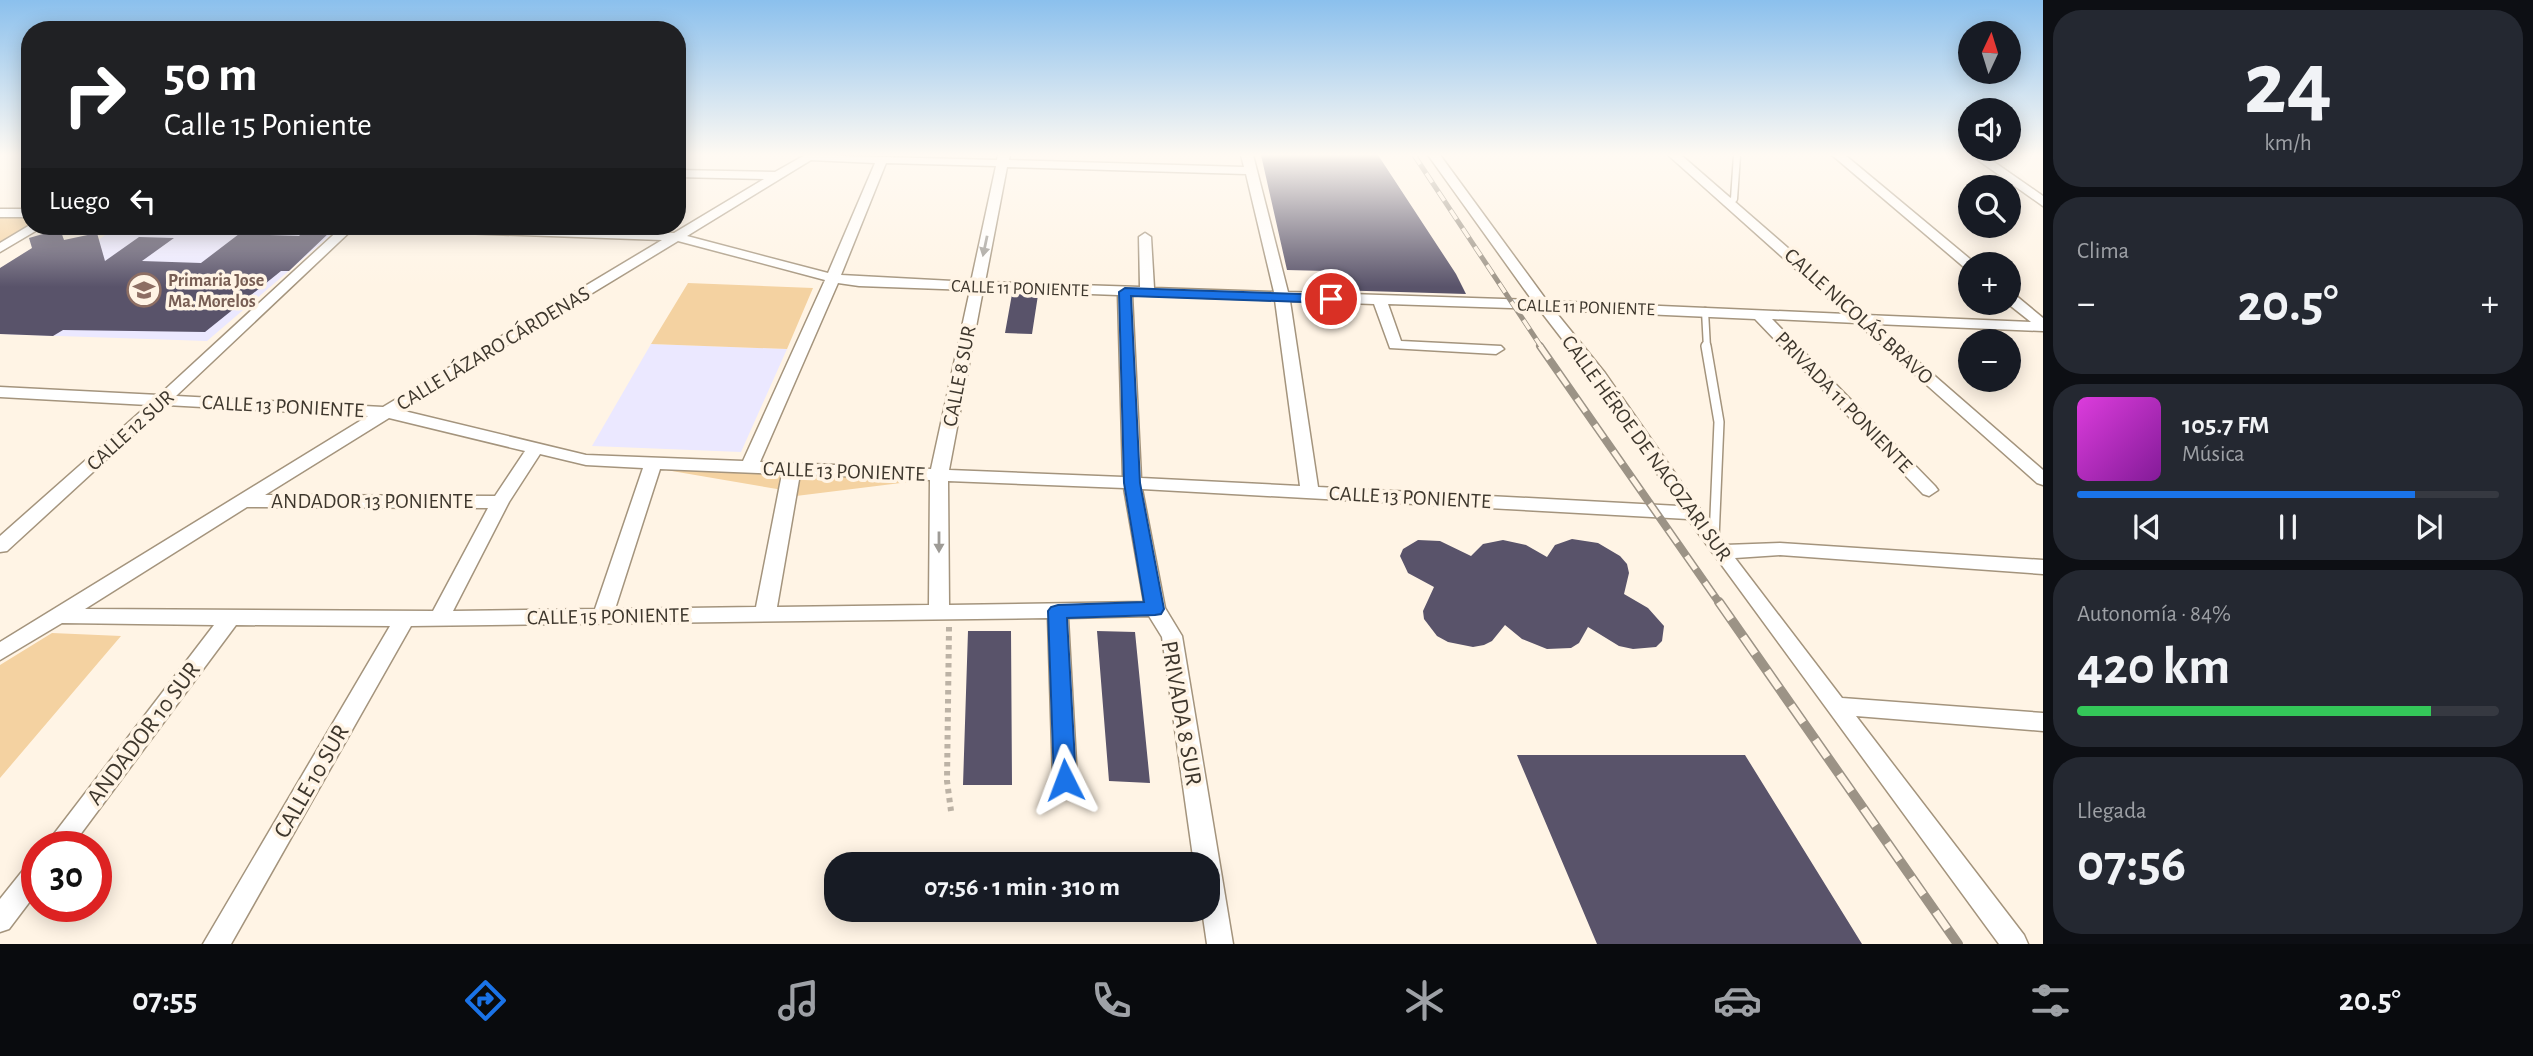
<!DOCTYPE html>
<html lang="es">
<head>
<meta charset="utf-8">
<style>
	body { margin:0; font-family:"Alegreya Sans",sans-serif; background:#242831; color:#f1f3f6; height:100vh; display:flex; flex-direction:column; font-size:26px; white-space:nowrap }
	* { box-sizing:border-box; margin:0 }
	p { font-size:23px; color:#9ea1a6 }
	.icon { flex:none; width:38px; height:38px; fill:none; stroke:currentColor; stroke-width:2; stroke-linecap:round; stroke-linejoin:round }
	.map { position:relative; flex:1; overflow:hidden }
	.sheet { display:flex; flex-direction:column; gap:10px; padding:10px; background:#0d0f14; width:490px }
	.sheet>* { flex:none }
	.guide { position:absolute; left:21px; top:21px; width:665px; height:214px; border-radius:28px; box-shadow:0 4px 18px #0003; background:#202124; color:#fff; overflow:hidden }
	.needle { width:46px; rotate:4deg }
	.buttons { position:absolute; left:1958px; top:21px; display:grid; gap:14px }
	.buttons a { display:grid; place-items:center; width:63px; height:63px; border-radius:50%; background:#171b24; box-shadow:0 4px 18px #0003; font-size:35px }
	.speed { position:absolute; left:21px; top:831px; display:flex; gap:14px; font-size:35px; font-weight:700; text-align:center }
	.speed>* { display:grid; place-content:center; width:91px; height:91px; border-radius:50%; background:#171b24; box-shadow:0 4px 18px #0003; line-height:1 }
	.speed .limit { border:10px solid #d22; background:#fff; color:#111 }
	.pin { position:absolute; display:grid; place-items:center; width:60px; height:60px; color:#fff; margin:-30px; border:4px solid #fff; border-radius:50%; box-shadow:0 2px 7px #0007 }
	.me { position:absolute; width:77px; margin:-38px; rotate:357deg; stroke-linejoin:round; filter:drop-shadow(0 0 5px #0008) }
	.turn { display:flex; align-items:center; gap:24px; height:147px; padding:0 28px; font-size:32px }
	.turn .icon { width:91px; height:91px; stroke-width:2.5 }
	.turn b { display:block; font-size:49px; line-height:60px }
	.then { display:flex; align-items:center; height:66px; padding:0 28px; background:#0003; gap:14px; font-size:26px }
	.big { font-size:52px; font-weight:700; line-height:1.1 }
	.sheet .card { flex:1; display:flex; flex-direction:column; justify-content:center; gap:10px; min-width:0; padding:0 24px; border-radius:28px; background:#242831 }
	.sheet .dial { align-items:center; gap:0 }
	.dial b { font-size:91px; line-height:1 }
	.song { display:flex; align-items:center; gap:21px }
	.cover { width:84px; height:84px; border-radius:10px; background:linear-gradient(135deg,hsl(300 70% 55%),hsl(290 70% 35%)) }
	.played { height:7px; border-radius:4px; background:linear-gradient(90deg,#1a73e8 80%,#363941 80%) }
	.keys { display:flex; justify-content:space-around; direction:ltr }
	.heat { display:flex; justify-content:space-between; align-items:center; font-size:38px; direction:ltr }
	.charge { height:10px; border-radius:5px; background:linear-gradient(90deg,#34c759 84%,#363941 0) }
	.trip { position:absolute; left:824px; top:852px; width:396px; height:70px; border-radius:28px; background:#171b24; box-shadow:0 4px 18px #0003; font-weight:700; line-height:70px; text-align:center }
	.dock { display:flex; height:112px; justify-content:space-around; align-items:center; background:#090b0e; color:#9ea1a6 }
	.dock .icon { width:49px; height:49px }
	.dock .current { color:#1a73e8 }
	.dock b { font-size:32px; color:#f1f3f6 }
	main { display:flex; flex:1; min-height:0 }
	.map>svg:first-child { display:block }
</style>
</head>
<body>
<main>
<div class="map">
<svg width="2043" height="944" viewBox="0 0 2043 944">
	<rect width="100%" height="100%" fill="#fff4e5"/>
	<path fill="#ebe8ff" d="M119 226H248L339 228 207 341 0 334V305Z
		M651 344 787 349 741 452 592 446Z"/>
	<path fill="#f4d2a1" d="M0 213 30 214V226L0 248Z
		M688 283 813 288 787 349 651 344Z
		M660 469 933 479 796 496 783 490Z
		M52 633 121 636 0 778V665Z"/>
	<path fill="#59536a" d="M1261 155H1378L1456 274 1466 294 1333 290 1327 271 1287 270Z
		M60 229 64 240 97 233 105 261 139 237 174 238 142 261 201 263 239 234 299 236 304 231H331L289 271H281L205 332 63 330 53 336 0 334V268L32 248 29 238Z
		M1012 294 1038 295 1032 334 1005 333Z
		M1572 539 1598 543 1620 556 1627 564 1629 573 1624 594 1648 608 1664 626 1662 641 1656 647 1633 649 1619 646 1588 627 1579 643 1571 648 1547 649 1522 639 1505 625 1492 641 1484 645 1473 647 1448 642 1437 636 1424 619 1423 611 1434 587 1408 573 1400 556 1403 549 1418 540 1440 541 1471 556 1483 544 1503 540 1526 545 1547 557 1555 545Z
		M968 631H1011L1012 785H963Z
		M1097 631 1135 632 1150 783 1109 781Z
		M1517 755H1745L1862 944H1597Z"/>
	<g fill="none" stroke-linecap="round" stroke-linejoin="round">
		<defs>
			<path id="service-far1" d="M1730 202 1734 199 1737 155
				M1705 311 1707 348"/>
			<path id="service" d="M1706 346 1719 422 1714 539"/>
			<path id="minor" d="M805 155 997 160 998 155H1010L1009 160 1244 167 1241 155H1253L1288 292 1532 300 1428 155H1440L1547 301 1846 314 1668 155H1681L1865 315 2031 322 2007 303 2009 293 2014 294 2043 318V331L1875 324 2043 470V485L2037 483 1857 323 1772 319 1935 486 1938 490 1929 496 1923 494 1755 319 1554 310 1605 373 1725 545 1780 543 2043 560V574L1780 555 1735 558 1842 698 2043 713V731L1856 716 2024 935 2028 944H1999L1688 519 1142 489 1165 608 1182 636 1233 944H1207L1202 910H1208V864H1194L1162 637 1149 616 1068 618 1077 780 1073 787 1065 790 1057 787 1053 780 1048 618 411 626 231 944H203L390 626 236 625 71 847H44L214 625 62 623 0 660V642L368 416 166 405 7 551 0 552V536L148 405 0 397V387L159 395 343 226H356L176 396 383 407 662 240 379 230 373 226H476L674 233 764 179 677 177V170L775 172ZM811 160 875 163 828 273 687 236ZM886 163 996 166 971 282 841 275ZM1007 167 1246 174 1274 292 1154 288 1151 237 1145 233 1139 237 1140 287 985 282ZM678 241 825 280 743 461 586 455 400 410ZM838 283 859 286 970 290 931 469 760 462ZM983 290 1118 295 1123 477 949 470ZM1132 295 1275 300 1300 486 1141 478ZM1290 301 1374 304 1390 348 1496 354 1504 349 1501 346 1401 341 1388 304 1539 309 1593 379 1679 506 1318 487ZM389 418 525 451 495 496 265 495ZM540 454 586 465 643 468 595 609 453 611 509 502ZM660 469 782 474 756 607 615 609ZM800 474 930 480 929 605 777 607ZM948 481 1124 488 1144 602 949 605ZM247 507 488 508 433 611 85 609Z
				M1832 155H1845L1976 264H1970V269L1965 268Z
				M1971 155H1984L2043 196V206Z
				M0 209H30V217H0Z
				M30 225 44 226 0 252V243Z
				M37 861V892L9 929 0 932V899L28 864Z"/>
		</defs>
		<use href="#service-far1" stroke="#a4947d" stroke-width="9"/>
		<use href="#service" stroke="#a4947d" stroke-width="12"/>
		<use href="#minor" stroke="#a4947d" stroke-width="3"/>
		<path stroke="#bcb2a5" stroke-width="6" stroke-dasharray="4.5 4.5" stroke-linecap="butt" d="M949 627 947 781 951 811"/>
		<use href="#service-far1" stroke="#fff" stroke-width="6"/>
		<use href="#service" stroke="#fff" stroke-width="9"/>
		<use href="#minor" fill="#fff" fill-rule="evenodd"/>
		<defs>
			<path id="rail-far2" d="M1414 155 1542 348"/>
			<path id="rail-far1" d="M1540 346 1720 604"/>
			<path id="rail" d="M1719 602 1958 944"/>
		</defs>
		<use href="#rail-far2" stroke="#9c9386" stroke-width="5"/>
		<use href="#rail-far1" stroke="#9c9386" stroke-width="8"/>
		<use href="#rail" stroke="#9c9386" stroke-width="10"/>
		<use href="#rail-far2" stroke="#fff4e5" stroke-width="3.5" stroke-dasharray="11" stroke-linecap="butt"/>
		<use href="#rail-far1" stroke="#fff4e5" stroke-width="5" stroke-dasharray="16" stroke-linecap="butt"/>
		<use href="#rail" stroke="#fff4e5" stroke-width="7" stroke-dasharray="21" stroke-linecap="butt"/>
	</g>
	<defs><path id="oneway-solid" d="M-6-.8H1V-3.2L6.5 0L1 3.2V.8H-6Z" transform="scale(1.75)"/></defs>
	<g fill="#9e9b96">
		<use href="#oneway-solid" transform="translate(985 246) rotate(102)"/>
		<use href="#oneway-solid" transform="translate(939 542) rotate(90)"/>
	</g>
	<linearGradient id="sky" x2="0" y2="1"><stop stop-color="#8bc0ed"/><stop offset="0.54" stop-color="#fffaf3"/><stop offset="1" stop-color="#fffaf3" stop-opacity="0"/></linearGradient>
	<rect width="2043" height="287" fill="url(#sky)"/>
	<path fill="#1a73e8" stroke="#114b97" stroke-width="2" d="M1125 288 1331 295 1338 299 1331 303 1131 296 1140 483 1164 609 1161 614 1155 615 1067 618 1076 780 1073 786 1065 789 1057 786 1054 780 1048 611 1051 607 1058 605 1144 602 1124 483 1119 292Z"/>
	<defs>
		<symbol id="school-ring" viewBox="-11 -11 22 22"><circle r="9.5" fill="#fff4e5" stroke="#8d6e63" stroke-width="1.5"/><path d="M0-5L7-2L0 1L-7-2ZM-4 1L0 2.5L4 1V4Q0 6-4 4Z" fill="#8d6e63"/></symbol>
	</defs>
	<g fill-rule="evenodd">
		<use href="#school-ring" x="125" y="271" width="38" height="38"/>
	</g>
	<g text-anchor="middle" stroke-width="7" stroke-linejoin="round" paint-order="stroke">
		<g font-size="18" font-weight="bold" fill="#785e54" stroke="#fff4e5" text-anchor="start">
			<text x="168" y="286">Primaria Jose<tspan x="168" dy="21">Ma. Morelos</tspan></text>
		</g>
		<g font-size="18" fill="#3e372d" stroke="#fff4e5">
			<text transform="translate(1020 288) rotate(2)" y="6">CALLE 11 PONIENTE</text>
			<text transform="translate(1586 307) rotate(2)" y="6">CALLE 11 PONIENTE</text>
		</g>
		<g font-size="21" fill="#3e372d" stroke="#fff4e5">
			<text transform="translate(1859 316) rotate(42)" y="7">CALLE NICOLÁS BRAVO</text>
			<text transform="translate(493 348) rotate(-31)" y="7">CALLE LÁZARO CÁRDENAS</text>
			<text transform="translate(959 376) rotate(-79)" y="7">CALLE 8 SUR</text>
			<text transform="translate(1844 402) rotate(46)" y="7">PRIVADA 11 PONIENTE</text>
			<text transform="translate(283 406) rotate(3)" y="7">CALLE 13 PONIENTE</text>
			<text transform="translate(130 430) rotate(-42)" y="7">CALLE 12 SUR</text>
			<text transform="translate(1647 448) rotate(54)" y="7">CALLE HÉROE DE NACOZARI SUR</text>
			<text transform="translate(844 471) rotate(2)" y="7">CALLE 13 PONIENTE</text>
			<text transform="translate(1410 497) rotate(3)" y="7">CALLE 13 PONIENTE</text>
			<text x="372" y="508">ANDADOR 13 PONIENTE</text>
			<text transform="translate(608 616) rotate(-1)" y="7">CALLE 15 PONIENTE</text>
		</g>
		<g font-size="24" fill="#3e372d" stroke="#fff4e5">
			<text transform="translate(1182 713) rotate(80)" y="8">PRIVADA 8 SUR</text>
			<text transform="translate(143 733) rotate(-53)" y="8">ANDADOR 10 SUR</text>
			<text transform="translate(311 781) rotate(-60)" y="8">CALLE 10 SUR</text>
		</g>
	</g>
</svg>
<div class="buttons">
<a><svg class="needle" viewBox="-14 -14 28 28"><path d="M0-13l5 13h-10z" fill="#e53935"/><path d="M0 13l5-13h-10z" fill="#9ea1a6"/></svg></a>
<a><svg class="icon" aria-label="sound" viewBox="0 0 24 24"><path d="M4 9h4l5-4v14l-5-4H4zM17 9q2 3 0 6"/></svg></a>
<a><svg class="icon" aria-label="search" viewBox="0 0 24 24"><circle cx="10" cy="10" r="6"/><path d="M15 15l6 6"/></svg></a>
<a>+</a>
<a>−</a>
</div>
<div class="speed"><div class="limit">30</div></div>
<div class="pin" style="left:1331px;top:299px;background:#d93025"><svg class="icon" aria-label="arrive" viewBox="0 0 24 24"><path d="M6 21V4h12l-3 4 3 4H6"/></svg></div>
<svg class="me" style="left:1065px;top:780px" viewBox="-20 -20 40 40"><path d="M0-17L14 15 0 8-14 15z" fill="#1a73e8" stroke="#fff" stroke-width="4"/></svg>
<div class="trip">07:56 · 1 min · 310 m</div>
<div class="guide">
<div class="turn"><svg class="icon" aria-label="right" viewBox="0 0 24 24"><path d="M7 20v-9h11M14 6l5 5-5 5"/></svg><div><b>50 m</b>Calle 15 Poniente</div></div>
<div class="then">Luego<svg class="icon" aria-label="left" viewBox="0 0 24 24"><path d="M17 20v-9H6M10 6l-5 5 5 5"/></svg></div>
</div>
</div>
<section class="sheet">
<div class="card dial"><b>24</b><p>km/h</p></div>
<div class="card"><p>Clima</p>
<div class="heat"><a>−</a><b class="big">20.5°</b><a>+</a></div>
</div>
<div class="card">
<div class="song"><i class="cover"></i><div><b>105.7 FM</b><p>Música</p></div></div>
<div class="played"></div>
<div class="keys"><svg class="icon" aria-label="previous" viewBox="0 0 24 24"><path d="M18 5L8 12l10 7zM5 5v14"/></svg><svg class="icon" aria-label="pause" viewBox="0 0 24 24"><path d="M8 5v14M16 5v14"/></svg><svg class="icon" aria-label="next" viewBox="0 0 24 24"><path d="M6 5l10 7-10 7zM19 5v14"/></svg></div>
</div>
<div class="card"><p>Autonomía · 84%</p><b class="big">420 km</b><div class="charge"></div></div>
<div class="card"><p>Llegada</p><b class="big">07:56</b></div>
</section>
</main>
<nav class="dock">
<b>07:55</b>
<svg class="icon current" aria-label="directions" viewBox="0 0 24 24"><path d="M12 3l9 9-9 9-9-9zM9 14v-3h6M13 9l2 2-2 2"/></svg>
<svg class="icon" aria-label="music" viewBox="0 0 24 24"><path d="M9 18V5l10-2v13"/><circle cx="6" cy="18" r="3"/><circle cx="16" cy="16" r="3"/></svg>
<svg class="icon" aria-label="phone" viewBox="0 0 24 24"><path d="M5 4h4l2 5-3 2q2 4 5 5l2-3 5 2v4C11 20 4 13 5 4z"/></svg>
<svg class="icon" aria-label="climate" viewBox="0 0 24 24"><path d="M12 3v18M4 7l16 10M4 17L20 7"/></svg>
<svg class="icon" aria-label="car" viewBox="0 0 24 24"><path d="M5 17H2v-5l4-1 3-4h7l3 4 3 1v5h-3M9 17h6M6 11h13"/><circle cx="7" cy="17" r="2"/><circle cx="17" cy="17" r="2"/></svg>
<svg class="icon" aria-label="filters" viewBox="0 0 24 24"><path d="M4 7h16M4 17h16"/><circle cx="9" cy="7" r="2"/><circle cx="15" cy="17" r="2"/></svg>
<b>20.5°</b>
</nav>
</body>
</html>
